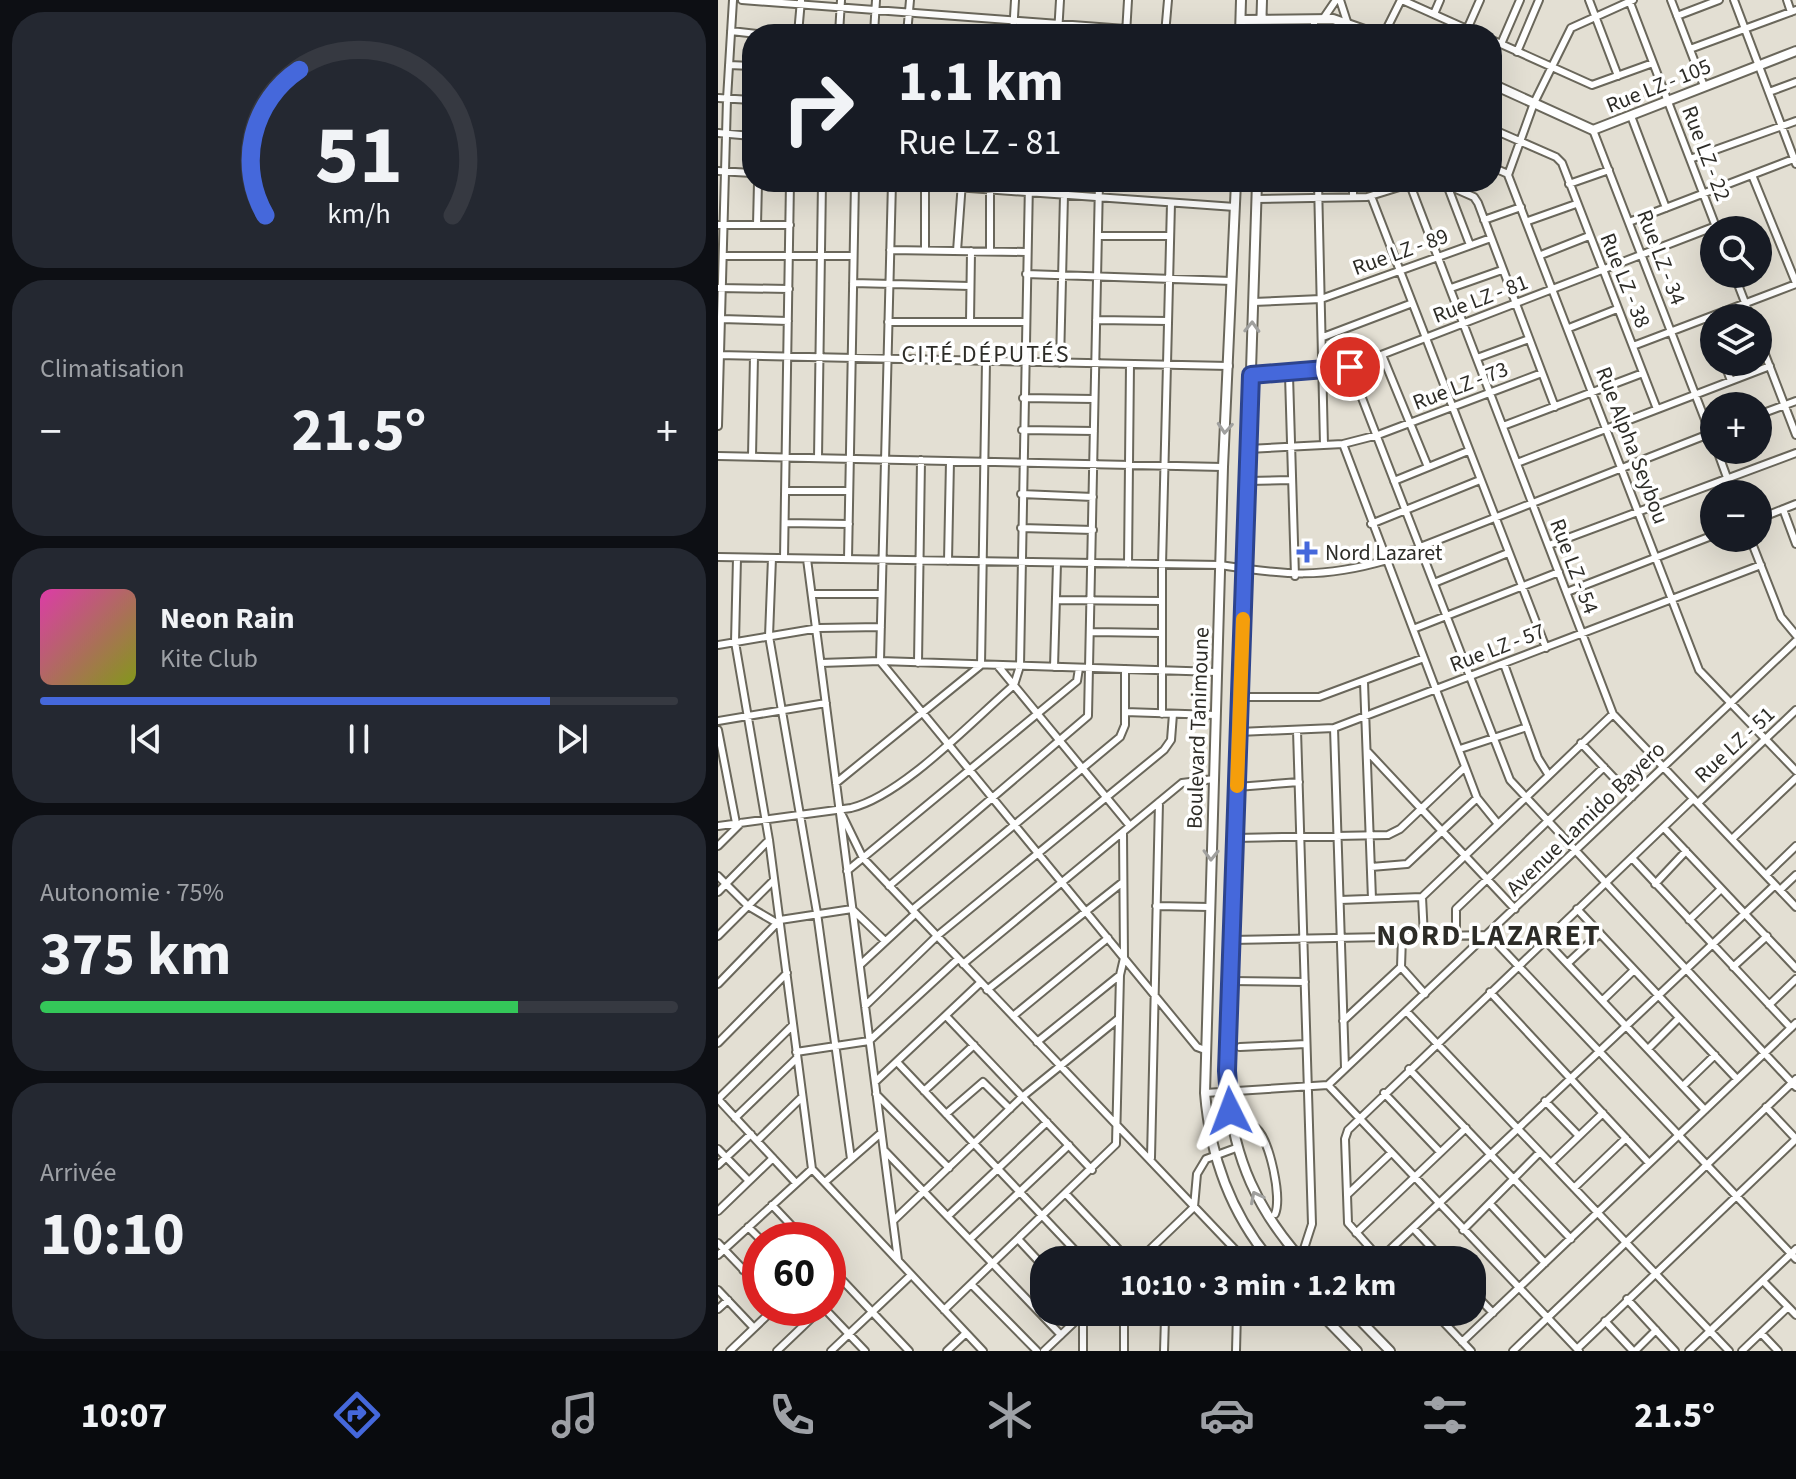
<!DOCTYPE html>
<html lang="fr">
<head>
<meta charset="utf-8">
<style>
	body { margin:0; font-family:"Source Sans 3",sans-serif; background:#242831; color:#f1f3f6; height:100vh; display:flex; flex-direction:column; font-size:30px; white-space:nowrap }
	* { box-sizing:border-box; margin:0 }
	p { font-size:26px; color:#9ea1a6 }
	.icon { flex:none; width:44px; height:44px; fill:none; stroke:currentColor; stroke-width:2; stroke-linecap:round; stroke-linejoin:round }
	.map { position:relative; flex:1; overflow:hidden }
	.panel { display:flex; flex-direction:column; gap:12px; padding:12px; background:#0d0f14; width:718px }
	.panel>* { flex:none }
	.guide { position:absolute; left:24px; top:24px; width:760px; height:168px; border-radius:32px; box-shadow:0 8px 32px #0002; background:#171b24; color:#f1f3f6; overflow:hidden }
	.fabs { position:absolute; left:982px; top:216px; display:grid; gap:16px }
	.fabs a { display:grid; place-items:center; width:72px; height:72px; border-radius:50%; background:#171b24; box-shadow:0 8px 32px #0002; font-size:40px }
	.speed { position:absolute; left:24px; top:1222px; display:flex; gap:16px; font-size:40px; font-weight:700; text-align:center }
	.speed>* { display:grid; place-content:center; width:104px; height:104px; border-radius:50%; background:#171b24; box-shadow:0 8px 32px #0002; line-height:1 }
	.speed .limit { border:12px solid #d22; background:#fff; color:#111 }
	.pin { position:absolute; display:grid; place-items:center; width:68px; height:68px; color:#fff; margin:-34px; border:4px solid #fff; border-radius:50%; box-shadow:0 2px 8px #0007 }
	.me { position:absolute; width:88px; margin:-44px; rotate:357deg; stroke-linejoin:round; filter:drop-shadow(0 0 6px #0008) }
	.turn { display:flex; align-items:center; gap:28px; height:168px; padding:0 24px; font-size:36px }
	.turn .icon { width:104px; height:104px; stroke-width:2.5 }
	.turn b { display:block; font-size:56px; line-height:68px }
	.big { font-size:60px; font-weight:700; line-height:1.1 }
	.panel .tile { flex:1; display:flex; flex-direction:column; justify-content:center; gap:12px; min-width:0; padding:0 28px; border-radius:32px; background:#242831 }
	.panel .dial { align-items:center; gap:0 }
	.dial svg { height:208px; overflow:visible; fill:none; stroke:#363941; stroke-width:7; stroke-linecap:round; text-anchor:middle }
	.dial text { fill:#f1f3f6; stroke:none }
	.song { display:flex; align-items:center; gap:24px }
	.cover { width:96px; height:96px; border-radius:12px; background:linear-gradient(135deg,hsl(320 70% 55%),hsl(70 70% 35%)) }
	.played { height:8px; border-radius:4px; background:linear-gradient(90deg,#4568db 80%,#363941 80%) }
	.keys { display:flex; justify-content:space-around; direction:ltr }
	.heat { display:flex; justify-content:space-between; align-items:center; font-size:44px; direction:ltr }
	.charge { height:12px; border-radius:6px; background:linear-gradient(90deg,#34c759 75%,#363941 0) }
	.trip { position:absolute; left:312px; top:1246px; width:456px; height:80px; border-radius:32px; background:#171b24; box-shadow:0 8px 32px #0002; font-weight:700; line-height:80px; text-align:center }
	.menu { display:flex; height:128px; justify-content:space-around; align-items:center; background:#090b0e; color:#9ea1a6 }
	.menu .icon { width:56px; height:56px }
	.menu .selected { color:#4568db }
	.menu b { font-size:36px; color:#f1f3f6 }
	main { display:flex; flex:1; min-height:0 }
	.map>svg:first-child { display:block }
</style>
</head>
<body>
<main>
<section class="panel">
<div class="tile dial"><svg viewBox="0 0 100 80">
<path d="M14 69A42 42 0 1 1 86 69"/>
<path d="M14 69A42 42 0 0 1 27 13" stroke="#4568db"/>
<text x="50" y="56" font-size="32" font-weight="700">51</text>
<text x="50" y="72" font-size="11">km/h</text>
</svg></div>
<div class="tile"><p>Climatisation</p>
<div class="heat"><a>−</a><b class="big">21.5°</b><a>+</a></div>
</div>
<div class="tile">
<div class="song"><i class="cover"></i><div><b>Neon Rain</b><p>Kite Club</p></div></div>
<div class="played"></div>
<div class="keys"><svg class="icon" aria-label="previous" viewBox="0 0 24 24"><path d="M18 5L8 12l10 7zM5 5v14"/></svg><svg class="icon" aria-label="pause" viewBox="0 0 24 24"><path d="M8 5v14M16 5v14"/></svg><svg class="icon" aria-label="next" viewBox="0 0 24 24"><path d="M6 5l10 7-10 7zM19 5v14"/></svg></div>
</div>
<div class="tile"><p>Autonomie · 75%</p><b class="big">375 km</b><div class="charge"></div></div>
<div class="tile"><p>Arrivée</p><b class="big">10:10</b></div>
</section>
<div class="map">
<svg width="1078" height="1351" viewBox="0 0 1078 1351">
	<rect width="100%" height="100%" fill="#e3dfd3"/>
	<g fill="none" stroke-linecap="round" stroke-linejoin="round">
		<defs>
			<path id="minor" d="M24 0 474 34
				M622 0 633 34
				M684 0 760 34
				M871 0 900 76
				M911 0 998 227
				M915 0 853 28 816 103 790 175 981 670 1078 771
				M953 0 986 86
				M1016 0 1078 164
				M1069 0 1073 12
				M716 14 722 0
				M959 16 1001 0
				M596 19V34
				M605 19 618 0
				M13 31 39 34
				M80 34 83 0
				M121 34 123 0
				M156 34 158 0
				M189 34 192 0
				M295 34 297 0
				M340 34 342 0
				M408 34 410 0
				M447 34 450 0
				M666 34 683 0
				M747 34 762 0
				M774 40 874 85 935 63
				M783 44 802 0
				M972 49 1078 10
				M799 52 821 0
				M11 65 34 66
				M1051 92 1078 82
				M0 98 34 100
				M913 116 948 208
				M774 129 838 157 844 163 939 409
				M875 130 996 443
				M0 133 34 136
				M972 159 1078 121
				M774 167 790 174
				M0 171 34 173
				M1034 175 1078 283
				M168 182 517 207
				M174 182 162 661 479 1047 487 1050
				M600 182 606 445
				M635 182V197
				M691 182 895 714 1078 907
				M722 182 756 197 760 203 837 407
				M851 184 891 170
				M729 185 752 245
				M272 190V251
				M653 196 828 648
				M538 199 649 197 691 184
				M766 220 803 207
				M810 221 858 204
				M911 222 1078 158
				M0 225H72
				M39 225 40 182
				M380 236H452
				M172 250 308 252
				M207 250V185
				M239 251 244 182
				M823 255 871 236
				M5 256H135
				M308 274 514 281
				M1016 274 1033 318
				M135 283 252 286
				M0 288 71 289
				M733 288 784 270
				M535 302 603 299 773 238
				M989 318 996 336
				M3 319 70 321
				M378 320 450 321
				M170 322H306
				M252 322 253 251
				M851 328 899 309
				M1040 336 1078 435
				M605 337 692 304
				M915 346 1078 284
				M0 355 511 366
				M664 355 710 467
				M759 358 811 339
				M1006 362 1013 381
				M342 363 346 195
				M632 367 792 780 1078 1087
				M533 375 632 367 998 226
				M571 375 577 576
				M305 398 376 399
				M1040 415 1078 401
				M0 426 9 99 15 0
				M785 426 925 373
				M304 430 376 431
				M625 444 759 798 780 824
				M530 449 625 444 660 435 824 373
				M999 450 1015 494
				M0 456 505 467
				M34 456 36 356
				M100 458 104 182
				M799 463 1052 366
				M530 481 573 480
				M676 481 750 451
				M67 491H131
				M303 494 375 497
				M1065 509 1078 544
				M1040 519 1078 504
				M67 523 131 524
				M653 524 762 480
				M303 528 375 530
				M1032 538 1063 617 1078 635
				M831 545 1078 453
				M0 557 502 565C567 575 604 579 669 560L996 432
				M19 558 17 642 51 840 94 1169 265 1351
				M54 558 51 636 99 913 133 1159
				M66 558 72 182
				M89 559 180 1260
				M130 559 137 182
				M230 561 232 461
				M410 564 412 364
				M716 583 790 553
				M849 592 996 535
				M94 594H163
				M338 600 444 601
				M695 629 841 572
				M373 632 443 633
				M0 645 101 628 163 627
				M103 663 162 661 499 672
				M200 663 203 460
				M786 664 820 758 830 774
				M280 666 412 826
				M336 667 339 563
				M646 682 654 899
				M522 697H601L706 658
				M407 712 497 715
				M444 714V565L453 203
				M0 721 108 703
				M616 728 627 1068
				M0 730 18 823
				M579 730 594 1224 583 1258
				M521 732 616 728 1043 565
				M863 743 914 797
				M742 749 809 727
				M649 751 797 909
				M118 783 263 665 268 361
				M519 787 581 782
				M980 803 1078 710
				M124 815 145 858 526 1259
				M0 826 133 808C184 796 254 721 296 685L302 666 311 182
				M946 828 1078 968
				M517 838 670 835 682 829 747 767
				M1014 839 1078 778
				M0 846 23 823
				M914 858 1073 1028
				M653 867 689 864 759 798
				M129 871 359 681 361 668
				M1048 875 1078 846
				M0 876 30 906 59 923
				M937 884 968 851
				M171 886 370 716 381 182
				M1062 890 1078 875
				M0 892 51 840
				M704 897 706 937
				M622 900 704 897 895 714
				M438 906 492 907
				M859 909 1019 1079
				M194 910 402 737 407 725V669
				M971 920 1003 889
				M738 935V909L886 767
				M0 936 56 880
				M513 940 771 935 1078 1259
				M827 940 987 1110
				M850 963 882 933
				M245 964 464 783 496 779
				M142 965 197 914
				M683 967 707 994
				M1015 967 1049 936
				M512 981 587 982
				M0 984 62 920 134 909 167 941
				M269 990 405 882
				M772 992 931 1163
				M885 1000 916 970
				M1051 1005 1078 979
				M147 1006 219 936 446 750 453 740 455 714
				M689 1012 1011 1351
				M228 1016 374 1170
				M295 1016 390 938
				M625 1021 683 967 684 937
				M319 1042 402 975
				M0 1043 69 973
				M522 1047 588 1044
				M931 1048 961 1018
				M78 1052 151 1041 240 959
				M179 1062 366 1260
				M691 1069 853 1239
				M157 1082 262 983
				M610 1085 1078 641
				M610 1085 861 1351
				M966 1085 997 1055
				M206 1091 256 1045
				M487 1093 610 1085
				M666 1093 722 1152
				M158 1094 231 1168
				M0 1099 78 1183
				M0 1099 74 1026
				M827 1101 861 1136
				M1048 1107 1078 1139
				M228 1114 265 1082 292 1109
				M17 1118 78 1059
				M514 1124C523 1122 531 1122 538 1128 552 1140 564 1198 557 1214
				M39 1141 84 1097
				M0 1149 31 1181
				M166 1150 343 1335
				M433 1158 441 802
				M833 1163 885 1113
				M0 1165 33 1134
				M107 1182 163 1133
				M856 1188 908 1138
				M348 1194 403 1252 405 1260
				M630 1194 673 1153
				M54 1205 87 1240
				M773 1205 827 1263
				M0 1211 55 1158
				M230 1216 329 1122
				M175 1221 304 1097 400 1019
				M30 1227 43 1240
				M695 1228 725 1260
				M745 1230 822 1152
				M638 1233 748 1128
				M252 1239 351 1145
				M300 1239 326 1267
				M58 1240 73 1226
				M0 1243 42 1287
				M432 1250 523 1257
				M0 1255 94 1169
				M662 1259 630 1223 627 1139 630 1130 975 799
				M421 1260 476 1207 479 1174 488 1159 518 1148
				M526 1260 541 1247
				M661 1260 1057 885
				M110 1265 191 1351
				M25 1270 42 1254
				M1045 1281 1078 1315
				M253 1284 319 1351
				M0 1290 36 1328
				M754 1291 775 1313
				M909 1299 957 1351
				M106 1308 147 1351
				M0 1309 10 1300
				M226 1310 398 1144 402 975 406 958 405 833
				M716 1312 753 1351
				M366 1313 559 1321 581 1312
				M406 1316V1351
				M887 1321 915 1351
				M646 1324 658 1312
				M1043 1333 1060 1351
				M744 1342 1078 1023
				M859 1349 1078 1139
				M12 1351 57 1308
				M59 1351 104 1308
				M113 1351 193 1275
				M229 1351 248 1333
				M326 1351 367 1312
				M365 1351V1312
				M446 1351 447 1318
				M518 1351 519 1312
				M795 1351 1078 1079
				M917 1351 938 1330
				M971 1351 1078 1249
				M1024 1351 1070 1307"/>
			<path id="major" d="M523 20 615 19 658 34
				M522 34 523 0
				M543 34 544 0
				M774 84 875 130 1078 51
				M518 182 505 467 487 1093C492 1156 512 1212 552 1260
				M539 182 510 1092C516 1159 540 1211 584 1260
				M601 1312 639 1351
				M634 1312 672 1351"/>
		</defs>
		<use href="#minor" stroke="#6a675b" stroke-width="10"/>
		<use href="#major" stroke="#6a675b" stroke-width="12"/>
		<use href="#minor" stroke="#fff" stroke-width="6"/>
		<use href="#major" stroke="#fff" stroke-width="8"/>
	</g>
	<defs><path id="oneway-chevron" d="M-2-3.5L2.5 0L-2 3.5" fill="none" stroke-width="1.6" stroke-linecap="round" stroke-linejoin="round" transform="scale(2)"/></defs>
	<g stroke="#a0a09e">
		<use href="#oneway-chevron" transform="translate(534 327) rotate(-88)"/>
		<use href="#oneway-chevron" transform="translate(507 428) rotate(94)"/>
		<use href="#oneway-chevron" transform="translate(493 855) rotate(91)"/>
		<use href="#oneway-chevron" transform="translate(538 1197) rotate(-117)"/>
	</g>
	<g fill="none" stroke-linecap="round" stroke-linejoin="round">
		<defs>
			<path id="route" d="M512 1111 509 1071 533 375 632 367"/>
		</defs>
		<use href="#route" stroke="#2d448e" stroke-width="20"/>
		<use href="#route" stroke="#4568db" stroke-width="14"/>
		<path stroke="#f59e0b" stroke-width="14" d="M519 786 525 619"/>
	</g>
	<path fill="#4568db" stroke="#fff" stroke-width="3" d="M585 540h8v8h8v8h-8v8h-8v-8h-8v-8h8z"/>
	<g text-anchor="middle" stroke-width="7" stroke-linejoin="round" paint-order="stroke">
		<g font-size="22" fill="#2d2c27" stroke="#fff">
			<text transform="translate(940 85) rotate(-22)" y="8">Rue LZ - 105</text>
			<text transform="translate(989 153) rotate(69)" y="8">Rue LZ - 22</text>
			<text transform="translate(682 251) rotate(-20)" y="8">Rue LZ - 89</text>
			<text transform="translate(944 257) rotate(69)" y="8">Rue LZ - 34</text>
			<text transform="translate(908 280) rotate(68)" y="8">Rue LZ - 38</text>
			<text transform="translate(762 298) rotate(-21)" y="8">Rue LZ - 81</text>
			<text transform="translate(742 385) rotate(-21)" y="8">Rue LZ - 73</text>
			<text transform="translate(915 445) rotate(69)" y="8">Rue Alpha Seybou</text>
			<text transform="translate(857 566) rotate(69)" y="8">Rue LZ - 54</text>
			<text transform="translate(779 647) rotate(-21)" y="8">Rue LZ - 57</text>
			<text transform="translate(479 728) rotate(-88)" y="8">Boulevard Tanimoune</text>
			<text transform="translate(1016 744) rotate(-43)" y="8">Rue LZ - 51</text>
			<text transform="translate(867 818) rotate(-44)" y="8">Avenue Lamido Bayero</text>
		</g>
		<g font-size="22" fill="#2d2c27" stroke="#fff" text-anchor="start">
			<text x="607" y="560">Nord Lazaret</text>
		</g>
		<g font-size="24" letter-spacing="2" fill="#2d2c27" stroke="#fff">
			<text x="268" y="362">CITÉ DÉPUTÉS</text>
		</g>
		<g font-size="30" font-weight="bold" letter-spacing="2" fill="#2d2c27" stroke="#fff">
			<text x="771" y="945">NORD LAZARET</text>
		</g>
	</g>
</svg>
<div class="fabs">
<a><svg class="icon" aria-label="search" viewBox="0 0 24 24"><circle cx="10" cy="10" r="6"/><path d="M15 15l6 6"/></svg></a>
<a><svg class="icon" aria-label="layers" viewBox="0 0 24 24"><path d="M12 4l9 5-9 5-9-5zM3 14l9 5 9-5"/></svg></a>
<a>+</a>
<a>−</a>
</div>
<div class="speed"><div class="limit">60</div></div>
<div class="pin" style="left:632px;top:367px;background:#d93025"><svg class="icon" aria-label="arrive" viewBox="0 0 24 24"><path d="M6 21V4h12l-3 4 3 4H6"/></svg></div>
<svg class="me" style="left:512px;top:1111px" viewBox="-20 -20 40 40"><path d="M0-17L14 15 0 8-14 15z" fill="#4568db" stroke="#fff" stroke-width="4"/></svg>
<div class="trip">10:10 · 3 min · 1.2 km</div>
<div class="guide">
<div class="turn"><svg class="icon" aria-label="right" viewBox="0 0 24 24"><path d="M7 20v-9h11M14 6l5 5-5 5"/></svg><div><b>1.1 km</b>Rue LZ - 81</div></div>
</div>
</div>
</main>
<nav class="menu">
<b>10:07</b>
<svg class="icon selected" aria-label="directions" viewBox="0 0 24 24"><path d="M12 3l9 9-9 9-9-9zM9 14v-3h6M13 9l2 2-2 2"/></svg>
<svg class="icon" aria-label="music" viewBox="0 0 24 24"><path d="M9 18V5l10-2v13"/><circle cx="6" cy="18" r="3"/><circle cx="16" cy="16" r="3"/></svg>
<svg class="icon" aria-label="phone" viewBox="0 0 24 24"><path d="M5 4h4l2 5-3 2q2 4 5 5l2-3 5 2v4C11 20 4 13 5 4z"/></svg>
<svg class="icon" aria-label="climate" viewBox="0 0 24 24"><path d="M12 3v18M4 7l16 10M4 17L20 7"/></svg>
<svg class="icon" aria-label="car" viewBox="0 0 24 24"><path d="M5 17H2v-5l4-1 3-4h7l3 4 3 1v5h-3M9 17h6M6 11h13"/><circle cx="7" cy="17" r="2"/><circle cx="17" cy="17" r="2"/></svg>
<svg class="icon" aria-label="filters" viewBox="0 0 24 24"><path d="M4 7h16M4 17h16"/><circle cx="9" cy="7" r="2"/><circle cx="15" cy="17" r="2"/></svg>
<b>21.5°</b>
</nav>
</body>
</html>
